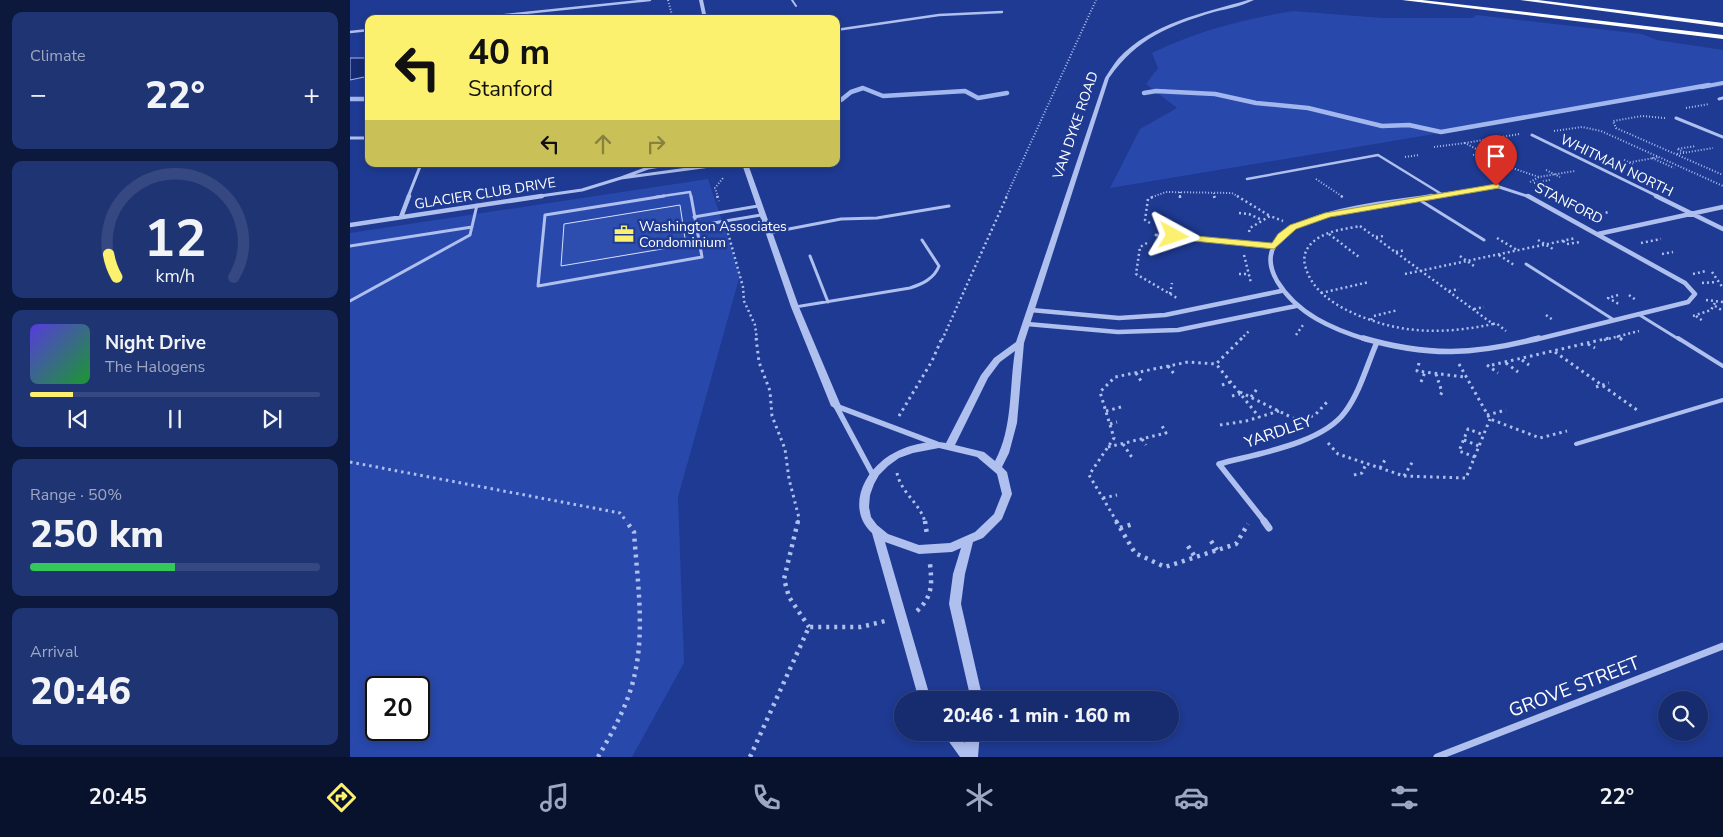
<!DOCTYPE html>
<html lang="en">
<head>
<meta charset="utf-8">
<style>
	body { margin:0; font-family:"Nunito Sans",sans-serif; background:#1f3473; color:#f1f3f6; height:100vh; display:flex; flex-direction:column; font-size:19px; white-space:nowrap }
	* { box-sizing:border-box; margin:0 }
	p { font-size:16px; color:#9ea7c2 }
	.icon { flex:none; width:28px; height:28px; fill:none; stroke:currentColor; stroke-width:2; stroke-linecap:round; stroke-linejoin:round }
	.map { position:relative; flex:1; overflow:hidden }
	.details { display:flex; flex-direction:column; gap:12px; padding:12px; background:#0c183c; width:350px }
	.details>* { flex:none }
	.hud { position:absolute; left:15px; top:15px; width:475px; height:152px; border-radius:10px; box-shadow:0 2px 8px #0003,0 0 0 1px #354881; background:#fcf06f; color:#111; overflow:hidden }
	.fabs { position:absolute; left:1308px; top:691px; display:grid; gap:10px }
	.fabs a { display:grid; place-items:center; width:50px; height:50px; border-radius:50%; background:#162c6e; box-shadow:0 2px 8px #0003,0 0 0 1px #354881; font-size:25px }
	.speed { position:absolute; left:15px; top:676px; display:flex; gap:10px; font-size:25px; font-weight:700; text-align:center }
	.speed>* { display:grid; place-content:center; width:65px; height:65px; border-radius:50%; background:#162c6e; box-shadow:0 2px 8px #0003,0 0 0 1px #354881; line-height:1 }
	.speed .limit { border:2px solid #111; border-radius:8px; background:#fff; color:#111 }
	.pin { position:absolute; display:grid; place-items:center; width:42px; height:42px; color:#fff; margin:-51px -21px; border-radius:50% 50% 50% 0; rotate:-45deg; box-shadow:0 0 5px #0007 }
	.pin .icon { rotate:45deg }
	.me { position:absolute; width:55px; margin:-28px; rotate:95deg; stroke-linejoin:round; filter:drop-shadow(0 0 4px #0008) }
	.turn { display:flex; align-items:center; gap:18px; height:105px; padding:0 20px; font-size:22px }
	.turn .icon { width:65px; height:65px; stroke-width:2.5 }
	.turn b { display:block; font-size:35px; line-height:42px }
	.lanes { display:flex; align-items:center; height:48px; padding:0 20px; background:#0003; justify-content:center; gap:25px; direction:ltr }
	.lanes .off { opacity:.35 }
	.big { font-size:38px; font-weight:800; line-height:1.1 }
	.details .card { flex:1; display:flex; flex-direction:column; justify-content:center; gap:8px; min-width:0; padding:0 18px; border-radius:10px; background:#1f3473 }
	.details .dial { align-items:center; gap:0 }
	.dial svg { height:130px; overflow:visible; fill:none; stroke:#354881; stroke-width:7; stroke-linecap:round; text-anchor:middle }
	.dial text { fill:#f1f3f6; stroke:none }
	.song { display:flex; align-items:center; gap:15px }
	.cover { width:60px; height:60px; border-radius:8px; background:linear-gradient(135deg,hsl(250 70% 55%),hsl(130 70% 35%)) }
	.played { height:5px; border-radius:2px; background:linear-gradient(90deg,#fcf06f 15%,#354881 15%) }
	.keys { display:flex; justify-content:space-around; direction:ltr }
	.heat { display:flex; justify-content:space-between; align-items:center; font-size:28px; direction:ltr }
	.charge { height:8px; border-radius:4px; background:linear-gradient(90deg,#34c759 50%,#354881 0) }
	.trip { position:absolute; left:544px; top:691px; width:285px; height:50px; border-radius:25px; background:#162c6e; box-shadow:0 2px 8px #0003,0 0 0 1px #354881; font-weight:800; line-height:50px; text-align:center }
	.tabs { display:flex; height:80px; justify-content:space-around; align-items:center; background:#09122c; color:#9ea7c2 }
	.tabs .icon { width:35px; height:35px }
	.tabs .selected { color:#fcf06f }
	.tabs b { font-size:22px; color:#f1f3f6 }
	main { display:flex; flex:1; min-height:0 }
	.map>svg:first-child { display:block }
</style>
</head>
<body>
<main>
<section class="details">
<div class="card"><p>Climate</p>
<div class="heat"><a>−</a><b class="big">22°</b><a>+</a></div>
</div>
<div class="card dial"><svg viewBox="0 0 100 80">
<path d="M14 69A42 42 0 1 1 86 69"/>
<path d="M14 69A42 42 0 0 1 9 55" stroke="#fcf06f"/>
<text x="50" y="56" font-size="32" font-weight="700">12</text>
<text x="50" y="72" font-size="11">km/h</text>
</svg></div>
<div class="card">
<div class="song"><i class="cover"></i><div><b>Night Drive</b><p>The Halogens</p></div></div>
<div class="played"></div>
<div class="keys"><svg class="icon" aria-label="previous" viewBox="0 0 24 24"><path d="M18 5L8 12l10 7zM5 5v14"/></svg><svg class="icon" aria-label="pause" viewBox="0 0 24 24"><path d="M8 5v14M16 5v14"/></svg><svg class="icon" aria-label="next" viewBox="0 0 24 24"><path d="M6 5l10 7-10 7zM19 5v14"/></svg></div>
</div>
<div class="card"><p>Range · 50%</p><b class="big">250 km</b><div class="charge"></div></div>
<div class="card"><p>Arrival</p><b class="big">20:46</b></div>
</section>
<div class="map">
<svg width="1373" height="757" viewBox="0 0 1373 757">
	<rect width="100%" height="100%" fill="#1e3a92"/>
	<path fill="#2848ab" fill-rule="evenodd" d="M943 11 1032 18H1123L1126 15 1292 34 1307 40 1373 50V86L760 188 790 129 827 108 796 84 808 68 802 53C847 31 893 19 943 11Z
		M358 179 390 275 328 497 334 663 282 757H0V233ZM26 688H69V730H26Z"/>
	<path fill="#152a70" stroke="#a3b7ef" d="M0 58H19V76L0 80Z"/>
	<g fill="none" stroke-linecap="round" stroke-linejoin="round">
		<path stroke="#a3b7ef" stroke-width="4" d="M1352 87 1373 83"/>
		<path stroke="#a3b7ef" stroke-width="4.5" d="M794 93 806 91 865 94 906 103 958 108 1032 126 1059 125 1091 132 1359 85
			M0 99H19
			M486 100H491L501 92 513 88 533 96 615 91 628 98 657 93"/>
	</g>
	<path fill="#2e4eaf" stroke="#d5defa" d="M330 205 336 245 211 266 214 224Z"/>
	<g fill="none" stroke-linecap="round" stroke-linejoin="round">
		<path stroke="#afbfee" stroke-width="2" stroke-dasharray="1 2" stroke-linecap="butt" d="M318 0 323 19
			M1336 108 1359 104
			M1315 118 1292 116 1263 121 1266 128 1373 175
			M1204 131 1232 127 1251 131 1373 186
			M1169 134 1115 143 1162 168 1189 177
			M1084 147 1115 143
			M1334 152 1327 149 1346 146
			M1327 154 1363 148
			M1123 155 1132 153
			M1137 155 1141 154 1158 163 1153 164
			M1055 157 1069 155
			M1302 158 1324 168
			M1274 160 1284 165
			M1271 164 1309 157
			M1196 170 1210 177
			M966 179 993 197
			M1180 182 1189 177 1225 171
			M1184 183 1200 180
			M1196 189 1207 190
			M830 192V197
			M864 193 865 197
			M368 197 365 188 373 178
			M656 197 746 0
			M802 197 816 192 882 193 889 197"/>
		<path stroke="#afbfee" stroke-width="2.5" stroke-dasharray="2 3" stroke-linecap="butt" d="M367 196 369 201
			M830 196V198
			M864 196 865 200
			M887 196 920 216
			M991 196 994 198
			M1225 207 1234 205
			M889 213 899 214 912 220
			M1241 216 1259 212
			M800 223 795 220 798 199 805 196
			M1010 226 1143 324C1106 332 1069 334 1033 324 1003 315 963 299 955 265 952 253 959 243 970 237 982 230 996 229 1010 226Z
			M899 232 900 228 920 216 933 221
			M378 233 393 287 394 301 405 325 407 340
			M979 234 1009 257
			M1026 237 1034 236
			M1147 238 1167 250
			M1188 240 1203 249
			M1213 241 1217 244 1231 242
			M797 243 790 247 786 274 827 298
			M1291 243 1311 239
			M1046 252 1055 250
			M1312 254 1323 252
			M894 255 901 283
			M1149 255 1164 265
			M1110 256 1124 266
			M1362 272 1373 288
			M889 274H898
			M1055 274 1226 238
			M1343 274 1356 271
			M1352 283 1367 282
			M1099 291 1109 289
			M971 293 1019 282
			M820 294 822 283
			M1268 295 1258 298 1269 304
			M1279 295 1286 300
			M1356 300 1373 302
			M1365 306 1373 311
			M1124 309 1134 307
			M1196 315 1203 320
			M1343 316 1361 310 1366 301
			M1346 316 1353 321
			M1021 320 1024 316 1048 310
			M1143 324 1146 323 1156 331
			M946 335 953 325
			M1267 336 1272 340
			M592 340 657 196
			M890 340 899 331
			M1254 340 1289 331"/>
		<path stroke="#afbfee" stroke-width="3" stroke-dasharray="2.5 4" stroke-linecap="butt" d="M406 338 409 362 420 391 422 416 435 449 439 479 449 518 448 522
			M892 338 866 364 910 418
			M1270 338 1274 341
			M1238 344 1245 348
			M1205 352 1290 412
			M1172 360 1179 365
			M1069 363 1067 371 1114 377
			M1156 363 1168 372
			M1109 364 1140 419 1190 438 1217 431
			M1137 365 1148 373
			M1142 365 1259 338
			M818 366 824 374
			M786 373 791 381
			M1086 374 1092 392 1090 396
			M1071 382 1075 372
			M872 385 881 382
			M1246 387 1259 383
			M890 392 949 421 965 415 977 402
			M882 396 890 394
			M901 397 907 389
			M756 411 771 407
			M1137 415 1156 410
			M549 416 582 361 592 338
			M760 424 767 422
			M870 425 896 421 929 411
			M792 439 796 445
			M1114 440 1129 446
			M978 443 988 454 1054 476 1116 478 1140 419
			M773 444 783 459
			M758 447 816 433 811 424
			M1125 457 1109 451 1118 429 1134 435
			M0 462 270 513 277 522
			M1030 468 1035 460
			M547 473C551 493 570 503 575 522
			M1004 475 1012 473 1016 464
			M1054 476 1063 461
			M753 498 767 495
			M767 522 739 475 764 438 750 392 765 377 838 362 866 364"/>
		<path stroke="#afbfee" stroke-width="4.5" stroke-dasharray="3 5" stroke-linecap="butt" d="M448 521 434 579 439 597 459 627
			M575 521 577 535
			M766 521 785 553 815 567 886 544 898 524
			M770 528 783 524
			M861 541 867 550
			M838 546 845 557
			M567 611C583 596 582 584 580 564
			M248 757C263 731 279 703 285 673 295 628 287 578 284 532L276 521
			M400 757 459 627H511L535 621"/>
		<path stroke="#afbfee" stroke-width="2" d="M442 0 446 6"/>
		<path stroke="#afbfee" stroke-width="2.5" d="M897 179 1028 155 1093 195
			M306 197 340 192 341 197"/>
		<path stroke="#afbfee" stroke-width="3" d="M314 196 195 215 188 286 352 257 341 196
			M1068 199 1134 240
			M344 217 408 206
			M346 226 411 215
			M418 233 491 219 527 218 599 206
			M806 235 924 246
			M0 246 122 227
			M460 256 478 302
			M1176 264 1264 320
			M0 301 120 235 127 205
			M445 307 560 288C572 284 584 279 589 266L572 240
			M1288 314 1330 340"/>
		<path stroke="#afbfee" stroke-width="4" d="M1328 338 1373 366
			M1226 444 1373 400"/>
		<path stroke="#afbfee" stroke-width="2.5" d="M118 19 300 0
			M486 30 589 15 652 12
			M0 32 19 30"/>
		<path stroke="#afbfee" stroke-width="3" d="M1369 99 1373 98
			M1326 118 1373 137
			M1182 135 1309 197
			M0 138H19
			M323 164 298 168 271 178 375 164
			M58 197 71 164
			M183 197 232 190 271 178
			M1076 197 1146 186 1180 197"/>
		<path stroke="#afbfee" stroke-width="4.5" d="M1178 196 1335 283 1345 294 1338 302 1184 340
			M1306 196 1373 229
			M51 217 59 196
			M0 225 192 196
			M1248 234 1373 207
			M681 310 769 318 815 315 931 291
			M677 324 768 332 828 330 946 306
			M1018 340C982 329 947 314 927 281 887 211 1044 204 1082 196"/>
		<path stroke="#afbfee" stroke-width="5.5" d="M1013 338C1078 357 1125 355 1189 338
			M486 406 587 444
			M486 406 523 475
			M915 522 869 464C905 454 972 444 995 412 1010 392 1017 365 1027 342"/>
		<path stroke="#afbfee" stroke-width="7" d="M914 521 919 528
			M1087 757 1373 646"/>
		<path fill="#afbfee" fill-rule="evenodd" d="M349 0H353L357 19H353Z
			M898 0H904C892 6 877 9 864 12 819 26 787 38 759 78L674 343 667 423 659 453 652 467 657 472 662 494 652 519 633 538 623 542 615 574 611 604 633 700H621L599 604 603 574 611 548 602 552 569 554 535 542 581 700H569L522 533C499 512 510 479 531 462 546 448 576 439 596 443L631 375 644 358 666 342 755 78C759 72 763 65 768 59 801 23 853 13 898 0ZM665 351C659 388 663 427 645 461L634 452 605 445 638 378 650 362ZM589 448 627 457 647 474 652 494 644 514 625 532 600 543 569 545 538 534 527 525 521 517 519 507 520 495 524 484 529 475 538 466 549 458 563 453Z
			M392 164H398L449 307 491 406 489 408 486 409 481 406 441 307Z
			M592 732H607L615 743 616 732H630L628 757H610Z"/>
		<path fill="#fafcff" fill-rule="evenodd" d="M1170 0H1188L1373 23V27Z"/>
		<path fill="#fff" fill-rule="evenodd" d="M1052 0H1072L1373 35V39Z"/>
	</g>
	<path fill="#fcf06f" stroke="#a49c48" d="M1146 184 1149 185V188L980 217 946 229 924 249 824 239 820 236 824 234 922 243 928 234 940 225 975 213Z"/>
	<defs>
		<symbol id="office-bare" viewBox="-9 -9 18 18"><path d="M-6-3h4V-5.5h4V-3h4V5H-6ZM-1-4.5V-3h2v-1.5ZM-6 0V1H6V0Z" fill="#fcf06f" stroke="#1e3a92" stroke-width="2.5" paint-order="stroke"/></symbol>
	</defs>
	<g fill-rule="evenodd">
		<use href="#office-bare" x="260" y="220" width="28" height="28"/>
	</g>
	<g text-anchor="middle" stroke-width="5" stroke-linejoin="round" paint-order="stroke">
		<g font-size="14" fill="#fff" stroke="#1e3a92">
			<text transform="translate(725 125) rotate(-71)" y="5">VAN DYKE ROAD</text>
			<text transform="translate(1267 165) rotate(26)" y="5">WHITMAN NORTH</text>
			<text transform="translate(135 193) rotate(-9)" y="5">GLACIER CLUB DRIVE</text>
			<text transform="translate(1219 203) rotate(27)" y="5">STANFORD</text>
		</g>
		<g font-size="14" fill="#fff" stroke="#1e3a92" text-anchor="start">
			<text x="289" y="231">Washington Associates<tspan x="289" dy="16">Condominium</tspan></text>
		</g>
		<g font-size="16" fill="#fff" stroke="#1e3a92">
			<text transform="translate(928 431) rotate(-19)" y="6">YARDLEY</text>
		</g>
		<g font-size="19" fill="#fff" stroke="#1e3a92">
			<text transform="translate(1224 686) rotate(-21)" y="7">GROVE STREET</text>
		</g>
	</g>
</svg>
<div class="fabs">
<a><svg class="icon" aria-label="search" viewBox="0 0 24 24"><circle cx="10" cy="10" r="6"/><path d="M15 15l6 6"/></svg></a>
</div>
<div class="speed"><div class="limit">20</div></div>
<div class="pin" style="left:1146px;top:186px;background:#d93025"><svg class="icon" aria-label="arrive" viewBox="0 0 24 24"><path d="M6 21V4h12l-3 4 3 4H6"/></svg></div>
<svg class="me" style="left:824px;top:236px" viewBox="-20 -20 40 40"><path d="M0-17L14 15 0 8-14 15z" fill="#fcf06f" stroke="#fff" stroke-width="4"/></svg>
<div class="trip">20:46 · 1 min · 160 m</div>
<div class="hud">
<div class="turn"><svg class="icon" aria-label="left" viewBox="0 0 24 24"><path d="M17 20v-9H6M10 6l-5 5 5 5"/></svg><div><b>40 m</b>Stanford</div></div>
<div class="lanes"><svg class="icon" aria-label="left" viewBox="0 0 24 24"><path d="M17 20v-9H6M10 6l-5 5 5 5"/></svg><svg class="icon off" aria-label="ahead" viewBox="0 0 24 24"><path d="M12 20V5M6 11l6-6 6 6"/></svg><svg class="icon off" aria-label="right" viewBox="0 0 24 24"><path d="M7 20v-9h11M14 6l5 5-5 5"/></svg></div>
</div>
</div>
</main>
<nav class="tabs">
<b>20:45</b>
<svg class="icon selected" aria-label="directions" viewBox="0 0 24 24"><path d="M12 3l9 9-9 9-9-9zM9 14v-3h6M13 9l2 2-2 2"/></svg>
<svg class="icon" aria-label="music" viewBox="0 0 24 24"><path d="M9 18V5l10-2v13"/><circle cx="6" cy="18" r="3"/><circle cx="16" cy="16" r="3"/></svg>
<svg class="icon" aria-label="phone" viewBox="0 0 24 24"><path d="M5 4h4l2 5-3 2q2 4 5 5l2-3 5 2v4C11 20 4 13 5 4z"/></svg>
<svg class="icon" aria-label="climate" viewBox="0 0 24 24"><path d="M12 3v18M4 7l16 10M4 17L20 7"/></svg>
<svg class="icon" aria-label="car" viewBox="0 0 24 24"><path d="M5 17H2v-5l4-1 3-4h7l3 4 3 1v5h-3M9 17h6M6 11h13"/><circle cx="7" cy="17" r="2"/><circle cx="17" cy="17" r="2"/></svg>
<svg class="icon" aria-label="filters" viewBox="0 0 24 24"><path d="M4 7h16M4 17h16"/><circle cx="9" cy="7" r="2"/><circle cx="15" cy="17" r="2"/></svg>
<b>22°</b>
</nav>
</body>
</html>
